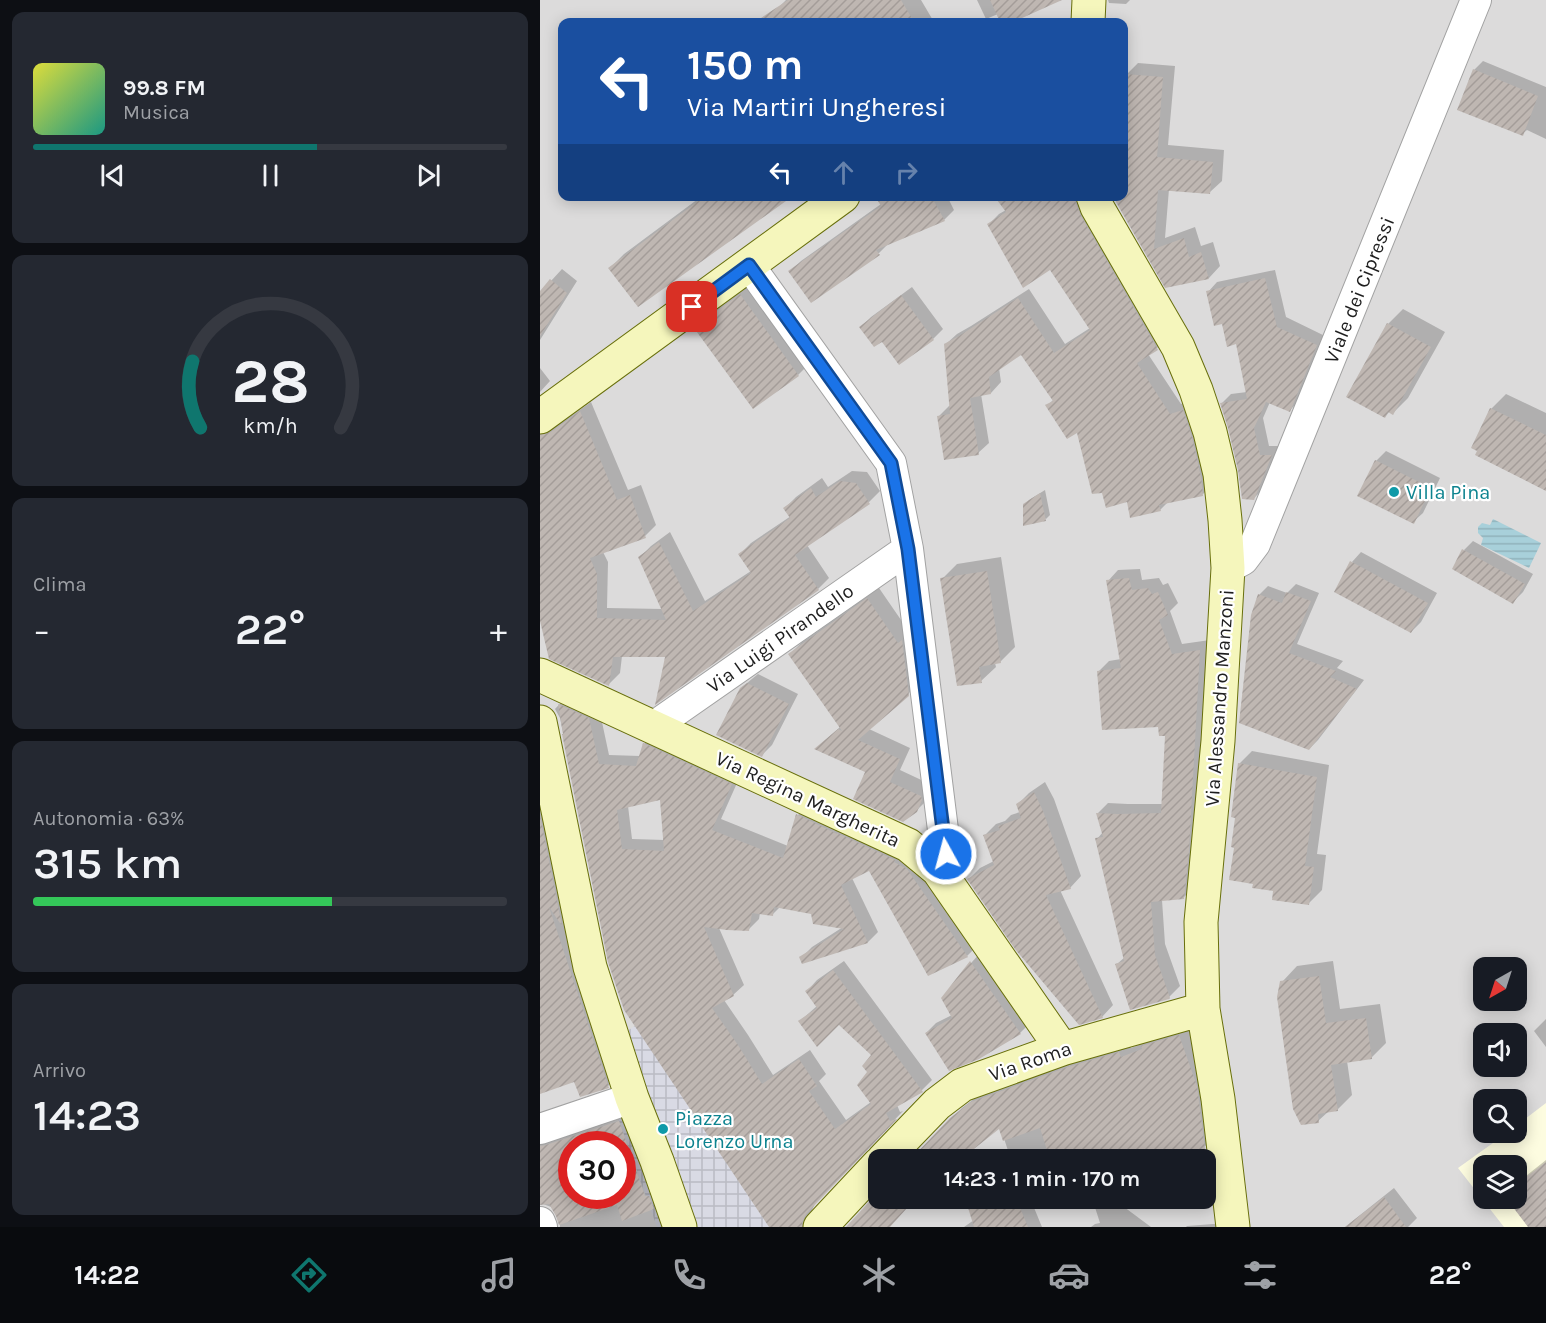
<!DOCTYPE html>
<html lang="it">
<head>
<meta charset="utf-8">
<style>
	body { margin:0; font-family:Karla,sans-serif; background:#242831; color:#f1f3f6; height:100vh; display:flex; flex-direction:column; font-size:22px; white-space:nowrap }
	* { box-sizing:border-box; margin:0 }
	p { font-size:20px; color:#9ea1a6 }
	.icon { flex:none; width:33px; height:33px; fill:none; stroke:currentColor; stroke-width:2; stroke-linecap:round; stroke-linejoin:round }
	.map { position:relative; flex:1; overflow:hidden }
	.drawer { display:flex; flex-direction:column; gap:12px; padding:12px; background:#0d0f14; width:540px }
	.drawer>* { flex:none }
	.top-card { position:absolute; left:18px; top:18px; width:570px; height:183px; border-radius:12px; box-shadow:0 3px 15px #0003; background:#1a4fa0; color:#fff; overflow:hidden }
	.needle { width:39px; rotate:219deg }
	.buttons { position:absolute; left:933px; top:957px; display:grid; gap:12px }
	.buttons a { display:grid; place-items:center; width:54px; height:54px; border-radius:12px; background:#171b24; box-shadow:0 3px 15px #0003; font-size:30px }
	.speed { position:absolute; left:18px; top:1131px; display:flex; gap:12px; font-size:30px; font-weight:700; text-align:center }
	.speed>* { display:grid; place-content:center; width:78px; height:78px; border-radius:50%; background:#171b24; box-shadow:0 3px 15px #0003; line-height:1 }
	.speed .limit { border:9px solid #d22; background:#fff; color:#111 }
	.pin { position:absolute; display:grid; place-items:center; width:51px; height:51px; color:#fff; margin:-26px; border-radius:12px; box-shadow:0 3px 9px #0006 }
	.me { position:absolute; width:66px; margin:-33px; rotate:353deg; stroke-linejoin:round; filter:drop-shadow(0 0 4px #0008) }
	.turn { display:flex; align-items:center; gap:21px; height:126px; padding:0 30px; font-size:27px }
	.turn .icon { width:78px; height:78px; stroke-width:2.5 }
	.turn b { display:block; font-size:42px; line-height:51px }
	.lanes { display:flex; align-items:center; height:57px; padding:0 30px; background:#0003; justify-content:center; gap:30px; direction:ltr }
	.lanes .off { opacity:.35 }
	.big { font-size:45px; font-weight:600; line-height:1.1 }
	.drawer .widget { flex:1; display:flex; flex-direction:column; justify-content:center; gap:9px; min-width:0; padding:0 21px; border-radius:12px; background:#242831 }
	.drawer .dial { align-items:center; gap:0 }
	.dial svg { height:156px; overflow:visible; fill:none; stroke:#363941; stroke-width:7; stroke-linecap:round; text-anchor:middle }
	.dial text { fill:#f1f3f6; stroke:none }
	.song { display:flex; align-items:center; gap:18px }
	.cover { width:72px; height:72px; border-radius:9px; background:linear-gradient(135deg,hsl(60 70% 55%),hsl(170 70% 35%)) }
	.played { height:6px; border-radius:3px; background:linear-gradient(90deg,#0f766e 60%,#363941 60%) }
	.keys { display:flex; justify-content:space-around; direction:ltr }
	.heat { display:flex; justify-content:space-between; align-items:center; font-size:33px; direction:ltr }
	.charge { height:9px; border-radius:4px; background:linear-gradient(90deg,#34c759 63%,#363941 0) }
	.trip { position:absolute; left:328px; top:1149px; width:348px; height:60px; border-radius:12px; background:#171b24; box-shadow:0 3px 15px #0003; font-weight:600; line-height:60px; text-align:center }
	.dock { display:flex; height:96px; justify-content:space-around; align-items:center; background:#090b0e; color:#9ea1a6 }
	.dock .icon { width:42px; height:42px }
	.dock .on { color:#0f766e }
	.dock b { font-size:27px; color:#f1f3f6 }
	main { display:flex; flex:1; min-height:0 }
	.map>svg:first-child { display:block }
</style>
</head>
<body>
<main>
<section class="drawer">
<div class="widget">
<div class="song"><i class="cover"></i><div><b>99.8 FM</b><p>Musica</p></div></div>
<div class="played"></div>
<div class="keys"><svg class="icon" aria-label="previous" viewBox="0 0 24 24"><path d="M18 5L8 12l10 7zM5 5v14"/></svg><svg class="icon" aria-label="pause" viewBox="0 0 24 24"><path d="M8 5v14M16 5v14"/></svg><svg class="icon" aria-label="next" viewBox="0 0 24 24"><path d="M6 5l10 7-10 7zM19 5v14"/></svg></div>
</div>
<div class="widget dial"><svg viewBox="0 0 100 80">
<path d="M14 69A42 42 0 1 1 86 69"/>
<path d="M14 69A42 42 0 0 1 10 35" stroke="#0f766e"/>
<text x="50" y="56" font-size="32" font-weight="700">28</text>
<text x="50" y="72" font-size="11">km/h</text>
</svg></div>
<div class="widget"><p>Clima</p>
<div class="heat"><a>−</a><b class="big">22°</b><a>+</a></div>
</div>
<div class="widget"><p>Autonomia · 63%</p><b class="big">315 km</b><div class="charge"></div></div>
<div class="widget"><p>Arrivo</p><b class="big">14:23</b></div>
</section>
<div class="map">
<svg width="1006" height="1227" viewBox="0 0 1006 1227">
	<defs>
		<pattern id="plaza-grid" width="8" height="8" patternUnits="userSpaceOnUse" patternTransform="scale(1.5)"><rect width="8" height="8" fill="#d9dae4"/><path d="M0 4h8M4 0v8" fill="none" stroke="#babbc3"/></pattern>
		<pattern id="water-rules" width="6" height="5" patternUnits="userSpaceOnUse" patternTransform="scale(1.5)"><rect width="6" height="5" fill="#a8d0da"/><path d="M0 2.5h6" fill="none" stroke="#90b2bb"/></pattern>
		<pattern id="building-hatch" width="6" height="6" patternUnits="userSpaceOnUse" patternTransform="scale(1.5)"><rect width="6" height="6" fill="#bfb7b2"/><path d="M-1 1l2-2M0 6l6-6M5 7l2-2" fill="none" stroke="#a49d99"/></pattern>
	</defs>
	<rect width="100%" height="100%" fill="#efebe5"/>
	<path fill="#dcdbdb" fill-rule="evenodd" d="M0 0H1006V1227H0ZM22 22H584V196H22ZM944 968H976V1000H944ZM944 1034H976V1066H944ZM944 1100H976V1132H944ZM32 1144H82V1196H32ZM339 1160H666V1198H339ZM944 1166H976V1198H944Z"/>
	<path fill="#fdfce0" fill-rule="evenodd" d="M1006 1103V1227H964L918 1168 967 1133 976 1132 977 1125ZM944 1166H976V1198H944Z"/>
	<path fill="url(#plaza-grid)" d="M95 1026 178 1150 229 1227H117L73 1104V1040Z"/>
	<path fill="url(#water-rules)" d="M953 519 1001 543 989 568 941 545 943 538 938 533V527L942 523 950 525Z"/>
	<path fill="#0003" fill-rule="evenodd" d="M246 0H381L394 22H245L236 10Z
		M437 0H499L484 16 469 22H462L458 14 446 19Z
		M568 0H590L586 4 569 3Z
		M943 61 1006 87V139L987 130 982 134 934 70Z
		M598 63 635 66 628 145 684 150 682 181 670 192 629 189 625 238 655 227 661 246 673 242 680 266 669 278 626 286 584 196V104L586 75Z
		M162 196H250L70 268 84 254Z
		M337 196H407L414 210 404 220 349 243 339 253 250 271 261 261 341 204Z
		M465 196H547L627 338 617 348 608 354 641 404 653 400 673 484 663 494 629 501 620 510 588 500 538 430 507 406 514 399 482 352 459 368 461 382 451 393 441 394 449 443 438 453 399 416 409 406 411 405 406 344 417 334 431 326 489 289 525 344 550 328 511 268 449 224 459 214 466 210Z
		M22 269 37 281 0 340V293Z
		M735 270 746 317 785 336 759 401 750 410 730 402 723 418 729 446H741L723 489 714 498 700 469 682 403 691 394 707 392 697 343 683 322 668 292 677 282Z
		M216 280 273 360 258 375 213 407 156 328 171 313Z
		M372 287 403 329 393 339 360 363 342 340 321 327 331 317Z
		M863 309 905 332 868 398 853 413 850 411 845 417 848 324Z
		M0 368 10 381 0 392Z
		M966 394 1006 413V487L1005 488 951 409Z
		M51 402 88 490 101 485 116 525 105 536 63 552 68 562 67 608 123 609 100 557 111 546 130 532 165 601 211 571 200 554 211 543 251 516 245 508 256 497 282 478 288 487 312 471 327 472 340 491 329 502 267 545 289 578 278 589 127 656H82L80 673 69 684 0 614V420L15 425 24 421Z
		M846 451 900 478 883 513 873 522 836 461Z
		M505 490 510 515 506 519 484 505 489 500Z
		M933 541 993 574 983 592 973 602 924 550Z
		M821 552 897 593 881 622 871 632 812 562Z
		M461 557 475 647 460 662 455 663 456 667 441 681 402 579 417 564Z
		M600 569 602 580 619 578 623 585 628 583 638 603 630 611 642 644 670 640 654 887 644 897 622 900 625 944 640 986 628 998 577 964 585 957 557 839 563 832 558 813 568 803 588 804H623L627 734 620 726 558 672 569 661 581 659 568 581 578 570Z
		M756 584 779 593 757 644 803 661 797 668 824 680 778 740 769 749 713 616 720 594 728 586 747 593Z
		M339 588 370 633 380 683 329 729 370 748 360 770 392 785 388 799 376 811 327 772 277 748 300 727 250 654 261 643Z
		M218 674 258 694 232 745 222 755 201 688Z
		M29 694 59 708 69 755 100 756 104 744 114 734 201 774 181 819 248 846 258 815 268 805 364 849 437 946 427 956 329 869 312 878 338 932 328 942 263 962 261 958 272 947 303 927 272 913 240 907 232 915 220 913 219 919 208 930 179 928 204 985 193 995 184 1000 208 1035 233 1075 270 1050 286 1074 279 1081 306 1120 331 1102 329 1072 333 1055 299 1023 260 1021 277 1006 267 991 277 980 304 961 392 1080 382 1090 357 1105 360 1112 363 1111 276 1202 272 1210V1218L263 1227H230L70 962 20 718 15 709ZM121 798 125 840 92 839 88 806Z
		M712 751 789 765 777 854 786 855 782 890 769 903 715 882 696 847 699 764Z
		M0 759 78 1076 68 1086 35 1080 0 1076Z
		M505 782 514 799 541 876 530 888 520 890 573 1005 562 1017 429 879 440 868 454 861 445 835 456 824 465 821 471 815 480 812 478 804 489 793Z
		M441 952 490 1023 480 1033H386L396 1023 412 1015 402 998 432 962Z
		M793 961 800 1009 840 1004 846 1043 831 1058 807 1061 812 1095 797 1110 789 1111 778 1121 742 982 757 966Z
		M1006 1019V1047L994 1031Z
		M649 1026 675 1137 664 1147 636 1160H471L460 1126 432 1148 438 1160H371L422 1108 443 1092 589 1043 591 1048Z
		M90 1111 131 1227H20V1221L11 1207 3 1204H0V1131ZM32 1144H82V1196H32Z
		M1006 1160V1220L1004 1217 990 1227 976 1198V1184Z
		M854 1188 877 1218 868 1227H805Z
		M432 1198H490L502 1227H424L434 1220Z
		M552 1198H579L576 1201 611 1227H551L555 1224 560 1223Z
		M686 1223 688 1227H646L647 1226Z"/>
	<path fill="url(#building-hatch)" fill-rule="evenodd" d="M248 0H361L374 22H215Z
		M450 0H522L473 22H460Z
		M933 69 998 96 983 136 917 110Z
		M585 74 623 77 617 157 673 162 670 194 618 190 614 249 644 238 649 257 661 252 669 279 625 288 576 202V196H584Z
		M165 196H253L98 307 68 268Z
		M335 196H391L405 221 336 250 340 255 271 303 248 271 341 206Z
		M454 196H489L535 201 541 216 618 350 597 363 630 414 643 410 652 437 661 477 663 496 619 505 621 511 590 518 587 502 566 508 562 493 552 494 537 433 527 439 505 405 513 401 481 355 449 377 451 394 430 398 439 455 404 460 397 416 410 414 404 344 419 336 478 298 514 353 550 330 510 270 483 288 447 224 466 212Z
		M725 278 737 327 777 345 750 412 726 402 714 428 720 455H732L714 500 702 499 698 470 688 428 680 403 707 399 696 344 687 347 682 324 674 326 666 291Z
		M10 279 27 293 0 336V291Z
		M200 294 259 376 213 409 154 328Z
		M361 295 394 340 359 365 342 342 334 347 319 327Z
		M847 323 891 347 853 415 848 412 845 418 806 397Z
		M950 408 1006 435V491L935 455 937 451 931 448Z
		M40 411 77 500 90 495 106 538 50 558 57 574V618L126 620 98 557 119 542 153 611 211 573 198 554 250 518 243 508 271 488 276 497 300 481 316 483 330 504 255 555 279 590 115 705 125 657H73L69 686 9 659 0 621V435L11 432Z
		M835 460 891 488 874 524 817 496Z
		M500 493 506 521 483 526V504Z
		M922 549 985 584 973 604 912 569Z
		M810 561 888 603 871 633 794 592Z
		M447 571 461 663 439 667 442 683 417 686 400 578Z
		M589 578 592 590 608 588 612 594 618 592 628 615 619 620 632 654 660 650 649 851 644 899 611 902 615 955 630 998 629 999 590 1010 575 964 584 961 555 838 563 837 556 813 577 814 621 813 625 736H619L618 727 562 730 557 671 581 668 566 580Z
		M746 592 771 601 749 653 796 671 790 677 817 689 769 750 699 723 711 615 718 594 742 603Z
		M327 598 358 643 362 640 369 696 318 740 360 759 350 782 381 796 382 800 377 812 363 822 313 799 325 772 274 749 298 729 302 731 248 654Z
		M207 683 249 704 222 757 176 735 200 688Z
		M18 704 49 718 59 764 96 766 103 743 192 784 172 830 243 858 256 814 297 834V833L355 860 354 862 367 869 428 957 388 976 329 871 301 885 328 943 262 964 259 957 304 929 273 924 271 914 234 907 233 916 212 913 209 931 187 930 164 927 194 996 172 1008 198 1045 222 1084 259 1059 277 1086 269 1091 295 1129 331 1104 317 1085 327 1072 322 1066 331 1055 299 1025 277 1047 258 1021 277 1008 265 991 293 970 383 1092 346 1113 350 1121 357 1119 266 1214 262 1222V1227H229L84 1010 68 962 22 734H23ZM120 800 124 851 82 849 77 810Z
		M698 763 777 777 765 866 774 867 769 905 732 900 733 891 712 888 713 884 689 880 694 848 691 847 695 818 691 817Z
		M494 792 503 811 531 889 506 895 563 1018 539 1025 475 949 427 879 454 865 443 835 460 830 458 826 481 818 476 804Z
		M0 816 22 926 9 907 69 1088 40 1097 34 1082 0 1094Z
		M430 961 481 1034 439 1059 409 1071 385 1033 412 1018 401 998Z
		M779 976 786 1023 826 1018 832 1059 791 1065 798 1111 778 1114 779 1123 761 1125 753 1109 737 997 740 981Z
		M639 1035 657 1086 665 1149 640 1160H510L500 1128 463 1141 459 1129 420 1160H370L410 1118 431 1102 528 1067 579 1052 581 1057 602 1049 601 1046Z
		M79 1121 105 1196H109L114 1209 82 1221 77 1205 19 1225 16 1216 9 1204 0 1205V1146L6 1145ZM32 1144H82V1196H32Z
		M1006 1162V1227H988L966 1198H976V1185Z
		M339 1191V1198H376L350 1227H306Z
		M844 1197 866 1227H805Z
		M425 1198H476L488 1227H434Z"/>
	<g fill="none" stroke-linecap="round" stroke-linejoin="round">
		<defs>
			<path id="street" d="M209 265 351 463 368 549 406 854 398 870
				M688 568 703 560 715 544 936 0
				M113 727 368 549
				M0 1129 92 1098
				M0 1222 2 1227"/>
			<path id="secondary" d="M548 22 549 0
				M553 196 557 207 638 347 656 390 670 432 680 474 685 520 688 568 678 741 661 922 663 1009 678 1099 693 1227
				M0 417 303 196
				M0 675 368 845 398 870 522 1049
				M0 722 50 967 92 1098 117 1161 140 1227
				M343 1160 397 1104 422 1085 522 1049 663 1009
				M280 1227 339 1164"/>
		</defs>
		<use href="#street" stroke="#a2a2a2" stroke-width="32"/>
		<use href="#secondary" stroke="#686f0b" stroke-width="35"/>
		<use href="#street" stroke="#fff" stroke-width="30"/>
		<use href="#secondary" stroke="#f5f6bc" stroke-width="33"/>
	</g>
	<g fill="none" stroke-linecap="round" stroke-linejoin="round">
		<defs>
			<path id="route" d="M152 307 209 265 351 463 368 549 406 854"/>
		</defs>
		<use href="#route" stroke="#114b97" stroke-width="15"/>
		<use href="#route" stroke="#1a73e8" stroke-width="10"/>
	</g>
	<g fill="#0f9aa8" stroke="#fff" stroke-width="2">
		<circle cx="854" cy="492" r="6"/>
		<circle cx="123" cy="1129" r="6"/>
	</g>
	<g text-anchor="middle" stroke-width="4.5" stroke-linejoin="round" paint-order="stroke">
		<g font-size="20" fill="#1e1e1e" stroke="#fff">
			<text transform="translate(819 290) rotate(-68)" y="7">Viale dei Cipressi</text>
			<text transform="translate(240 638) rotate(-35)" y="7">Via Luigi Pirandello</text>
			<text transform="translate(679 698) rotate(-86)" y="7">Via Alessandro Manzoni</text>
			<text transform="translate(268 799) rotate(25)" y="7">Via Regina Margherita</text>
			<text transform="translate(490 1061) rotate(-19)" y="7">Via Roma</text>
		</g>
		<g font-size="20" fill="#0d838f" stroke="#fff" text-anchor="start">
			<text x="866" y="499">Villa Pina</text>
			<text x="135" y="1125">Piazza<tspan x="135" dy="23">Lorenzo Urna</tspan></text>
		</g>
	</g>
</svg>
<div class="buttons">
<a><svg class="needle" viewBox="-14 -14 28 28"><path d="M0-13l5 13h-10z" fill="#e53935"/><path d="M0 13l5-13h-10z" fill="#9ea1a6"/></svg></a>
<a><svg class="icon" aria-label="sound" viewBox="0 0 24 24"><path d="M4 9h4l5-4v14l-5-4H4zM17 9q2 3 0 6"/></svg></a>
<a><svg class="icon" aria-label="search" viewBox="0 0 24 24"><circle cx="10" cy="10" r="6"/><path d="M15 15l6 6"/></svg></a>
<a><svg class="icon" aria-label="layers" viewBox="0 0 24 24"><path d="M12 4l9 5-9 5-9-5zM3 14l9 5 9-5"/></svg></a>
</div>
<div class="speed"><div class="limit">30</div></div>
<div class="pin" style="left:152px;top:307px;background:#d93025"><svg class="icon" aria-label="arrive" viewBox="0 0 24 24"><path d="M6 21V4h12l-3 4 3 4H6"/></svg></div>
<svg class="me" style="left:406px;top:854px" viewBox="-20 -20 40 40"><circle r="17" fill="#1a73e8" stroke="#fff" stroke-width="3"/><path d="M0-11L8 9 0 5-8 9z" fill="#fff"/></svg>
<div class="trip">14:23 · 1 min · 170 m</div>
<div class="top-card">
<div class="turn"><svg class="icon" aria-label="left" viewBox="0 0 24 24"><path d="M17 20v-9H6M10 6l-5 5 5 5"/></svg><div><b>150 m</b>Via Martiri Ungheresi</div></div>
<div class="lanes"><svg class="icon" aria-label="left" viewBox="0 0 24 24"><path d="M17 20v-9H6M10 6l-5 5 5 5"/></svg><svg class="icon off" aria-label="ahead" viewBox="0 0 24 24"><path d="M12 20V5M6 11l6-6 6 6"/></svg><svg class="icon off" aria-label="right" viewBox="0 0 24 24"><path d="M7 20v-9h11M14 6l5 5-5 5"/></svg></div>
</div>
</div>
</main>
<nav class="dock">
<b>14:22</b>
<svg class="icon on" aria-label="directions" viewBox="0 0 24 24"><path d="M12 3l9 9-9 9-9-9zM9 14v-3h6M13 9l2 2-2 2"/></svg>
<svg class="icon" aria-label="music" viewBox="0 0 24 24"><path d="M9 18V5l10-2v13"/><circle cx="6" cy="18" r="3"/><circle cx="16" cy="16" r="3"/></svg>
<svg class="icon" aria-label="phone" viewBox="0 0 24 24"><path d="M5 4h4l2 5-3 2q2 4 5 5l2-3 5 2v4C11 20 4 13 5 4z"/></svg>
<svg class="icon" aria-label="climate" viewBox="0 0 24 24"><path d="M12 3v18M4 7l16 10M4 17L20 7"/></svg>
<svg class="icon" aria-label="car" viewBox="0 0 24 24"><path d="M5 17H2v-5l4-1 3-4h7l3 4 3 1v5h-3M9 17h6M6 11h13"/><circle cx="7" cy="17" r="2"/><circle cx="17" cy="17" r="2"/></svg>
<svg class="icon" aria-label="filters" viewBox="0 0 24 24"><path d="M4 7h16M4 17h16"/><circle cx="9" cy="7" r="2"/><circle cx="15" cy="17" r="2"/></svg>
<b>22°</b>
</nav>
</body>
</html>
